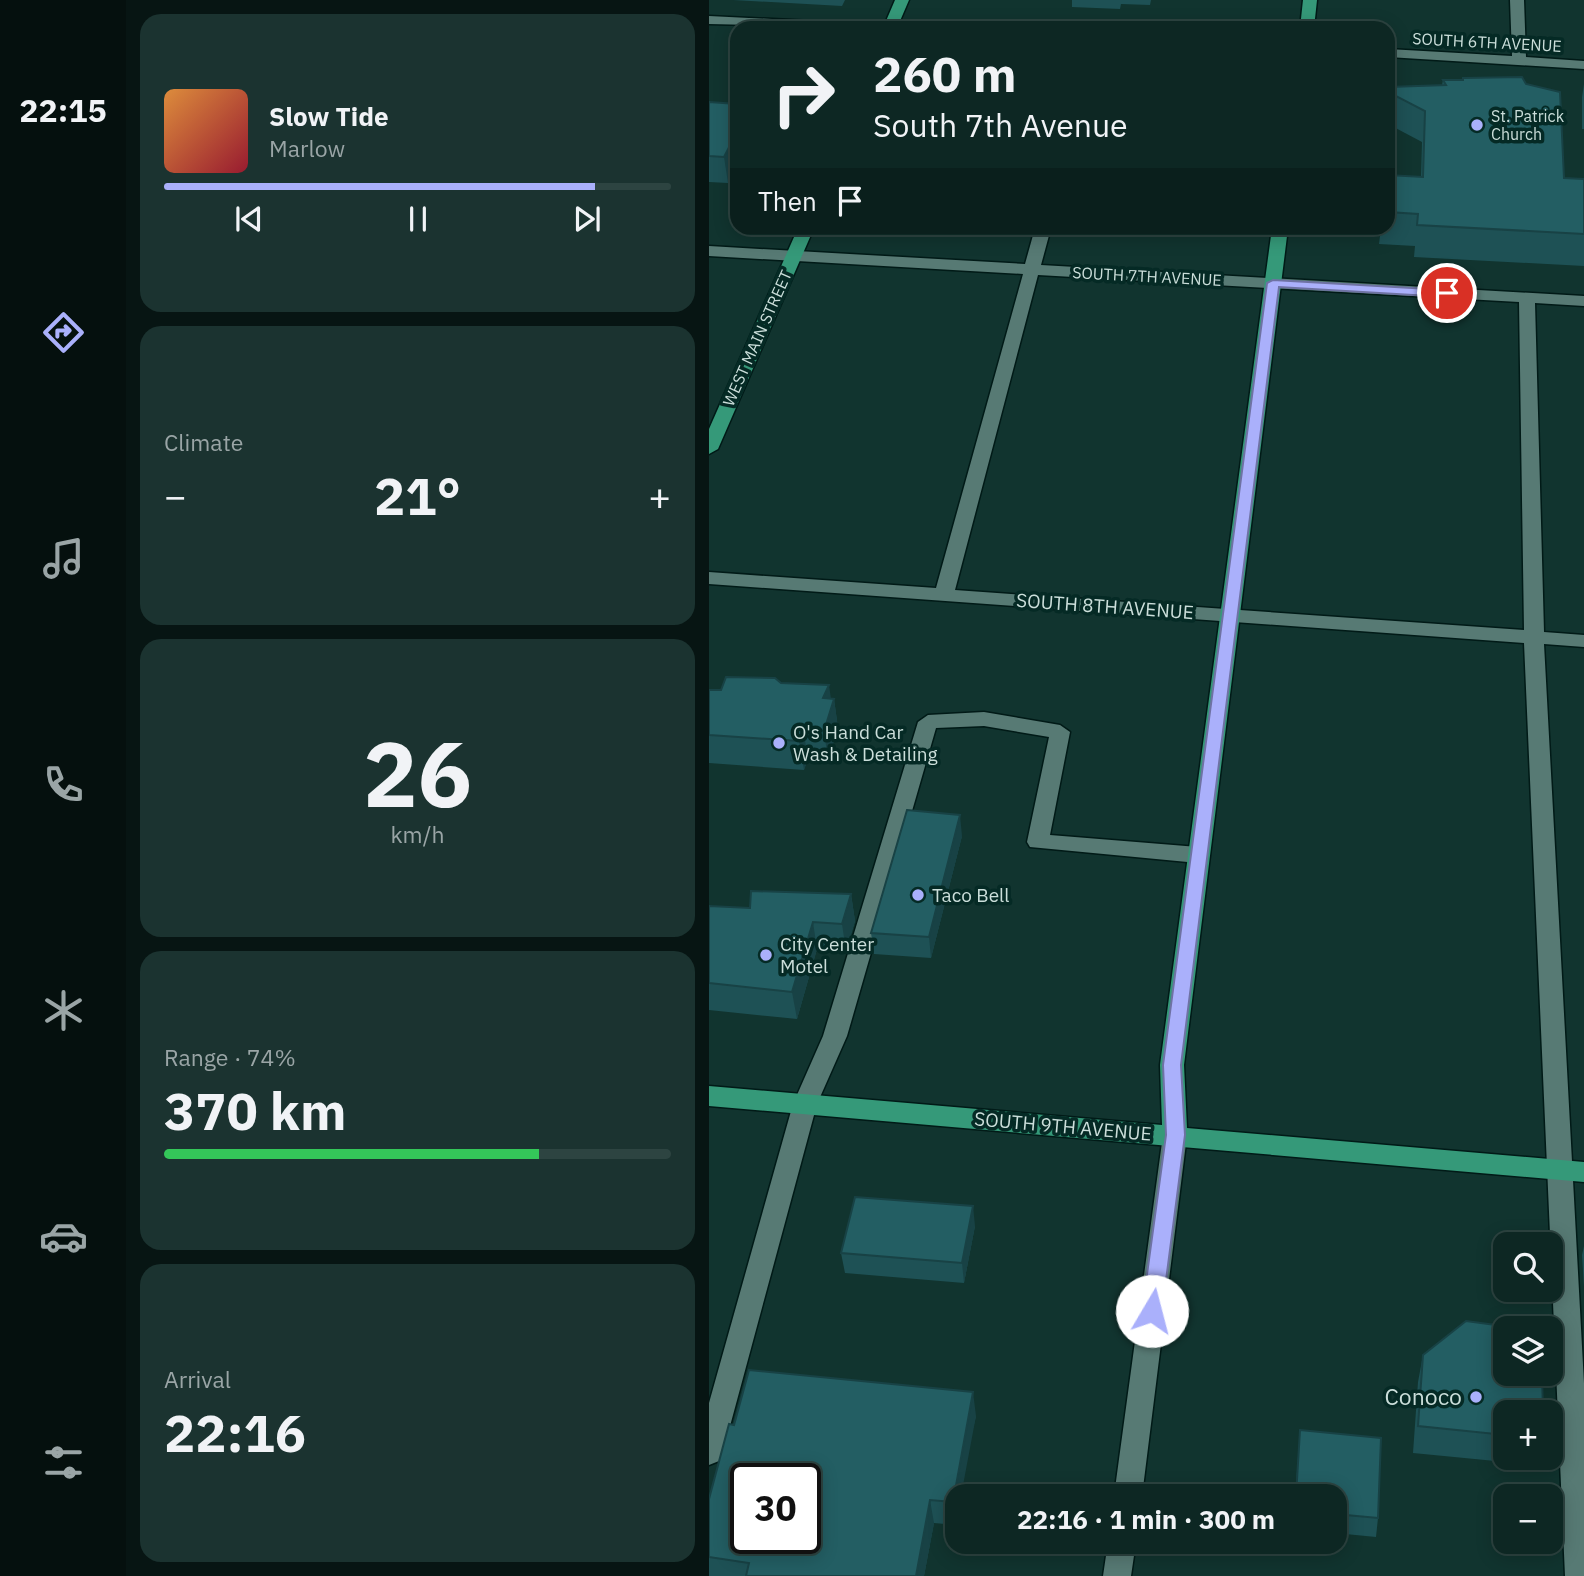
<!DOCTYPE html>
<html lang="en">
<head>
<meta charset="utf-8">
<style>
	body { margin:0; font-family:"IBM Plex Sans",sans-serif; background:#1b3330; color:#f1f3f6; height:100vh; display:flex; flex-direction:column; font-size:26px; white-space:nowrap }
	* { box-sizing:border-box; margin:0 }
	p { font-size:23px; color:#9aa5a6 }
	.icon { flex:none; width:38px; height:38px; fill:none; stroke:currentColor; stroke-width:2; stroke-linecap:round; stroke-linejoin:round }
	.map { position:relative; flex:1; overflow:hidden }
	.side { display:flex; flex-direction:column; gap:14px; padding:14px; background:#071513; width:583px }
	.side>* { flex:none }
	.top-card { position:absolute; left:21px; top:21px; width:665px; height:214px; border-radius:21px; box-shadow:0 4px 18px #0003,0 0 0 2px #2d4441; background:#0d2723; color:#f1f3f6; overflow:hidden }
	.buttons { position:absolute; left:784px; top:1232px; display:grid; gap:14px }
	.buttons a { display:grid; place-items:center; width:70px; height:70px; border-radius:14px; background:#0d2723; box-shadow:0 4px 18px #0003,0 0 0 2px #2d4441; font-size:35px }
	.speed { position:absolute; left:21px; top:1463px; display:flex; gap:14px; font-size:35px; font-weight:700; text-align:center }
	.speed>* { display:grid; place-content:center; width:91px; height:91px; border-radius:50%; background:#0d2723; box-shadow:0 4px 18px #0003,0 0 0 2px #2d4441; line-height:1 }
	.speed .limit { border:4px solid #111; border-radius:10px; background:#fff; color:#111 }
	.pin { position:absolute; display:grid; place-items:center; width:60px; height:60px; color:#fff; margin:-30px; border:4px solid #fff; border-radius:50%; box-shadow:0 2px 7px #0007 }
	.me { position:absolute; width:77px; margin:-38px; rotate:8deg; stroke-linejoin:round; filter:drop-shadow(0 0 5px #0008) }
	.turn { display:flex; align-items:center; gap:24px; height:147px; padding:0 28px; font-size:32px }
	.turn .icon { width:91px; height:91px; stroke-width:2.5 }
	.turn b { display:block; font-size:49px; line-height:60px }
	.then { display:flex; align-items:center; height:66px; padding:0 28px; background:#0003; gap:14px; font-size:26px }
	.big { font-size:52px; font-weight:700; line-height:1.1 }
	.side .widget { flex:1; display:flex; flex-direction:column; justify-content:center; gap:10px; min-width:0; padding:0 24px; border-radius:21px; background:#1b3330 }
	.side .dial { align-items:center; gap:0 }
	.dial b { font-size:91px; line-height:1 }
	.song { display:flex; align-items:center; gap:21px }
	.cover { width:84px; height:84px; border-radius:10px; background:linear-gradient(135deg,hsl(30 70% 55%),hsl(350 70% 35%)) }
	.played { height:7px; border-radius:4px; background:linear-gradient(90deg,#aab0fb 85%,#2d4441 85%) }
	.keys { display:flex; justify-content:space-around; direction:ltr }
	.heat { display:flex; justify-content:space-between; align-items:center; font-size:38px; direction:ltr }
	.charge { height:10px; border-radius:5px; background:linear-gradient(90deg,#34c759 74%,#2d4441 0) }
	.trip { position:absolute; left:236px; top:1484px; width:402px; height:70px; border-radius:21px; background:#0d2723; box-shadow:0 4px 18px #0003,0 0 0 2px #2d4441; font-weight:700; line-height:70px; text-align:center }
	main { display:flex; flex:1; min-height:0 }
	.tab-bar { display:flex; flex-direction:column; width:126px; justify-content:space-around; align-items:center; background:#05100e; color:#9aa5a6 }
	.tab-bar .icon { width:49px; height:49px }
	.tab-bar .active { color:#aab0fb }
	.tab-bar b { font-size:32px; color:#f1f3f6 }
	.map>svg:first-child { display:block }
</style>
</head>
<body>
<main>
<nav class="tab-bar">
<b>22:15</b>
<svg class="icon active" aria-label="directions" viewBox="0 0 24 24"><path d="M12 3l9 9-9 9-9-9zM9 14v-3h6M13 9l2 2-2 2"/></svg>
<svg class="icon" aria-label="music" viewBox="0 0 24 24"><path d="M9 18V5l10-2v13"/><circle cx="6" cy="18" r="3"/><circle cx="16" cy="16" r="3"/></svg>
<svg class="icon" aria-label="phone" viewBox="0 0 24 24"><path d="M5 4h4l2 5-3 2q2 4 5 5l2-3 5 2v4C11 20 4 13 5 4z"/></svg>
<svg class="icon" aria-label="climate" viewBox="0 0 24 24"><path d="M12 3v18M4 7l16 10M4 17L20 7"/></svg>
<svg class="icon" aria-label="car" viewBox="0 0 24 24"><path d="M5 17H2v-5l4-1 3-4h7l3 4 3 1v5h-3M9 17h6M6 11h13"/><circle cx="7" cy="17" r="2"/><circle cx="17" cy="17" r="2"/></svg>
<svg class="icon" aria-label="filters" viewBox="0 0 24 24"><path d="M4 7h16M4 17h16"/><circle cx="9" cy="7" r="2"/><circle cx="15" cy="17" r="2"/></svg>
</nav>
<section class="side">
<div class="widget">
<div class="song"><i class="cover"></i><div><b>Slow Tide</b><p>Marlow</p></div></div>
<div class="played"></div>
<div class="keys"><svg class="icon" aria-label="previous" viewBox="0 0 24 24"><path d="M18 5L8 12l10 7zM5 5v14"/></svg><svg class="icon" aria-label="pause" viewBox="0 0 24 24"><path d="M8 5v14M16 5v14"/></svg><svg class="icon" aria-label="next" viewBox="0 0 24 24"><path d="M6 5l10 7-10 7zM19 5v14"/></svg></div>
</div>
<div class="widget"><p>Climate</p>
<div class="heat"><a>−</a><b class="big">21°</b><a>+</a></div>
</div>
<div class="widget dial"><b>26</b><p>km/h</p></div>
<div class="widget"><p>Range · 74%</p><b class="big">370 km</b><div class="charge"></div></div>
<div class="widget"><p>Arrival</p><b class="big">22:16</b></div>
</section>
<div class="map">
<svg width="876" height="1576" viewBox="0 0 876 1576">
	<rect width="100%" height="100%" fill="#11342f"/>
	<g fill="none" stroke-linecap="round" stroke-linejoin="round">
		<defs>
			<path id="minor" d="M801 0H815L817 57 876 61V69L679 57V49L803 56Z
				M0 16 165 24 172 28 0 24Z
				M326 228H342L332 265 876 296V306L826 303 835 632 876 635V647L835 644 876 1402V1576H856L815 643 0 584V572L227 588 314 274 0 256V246L316 264ZM329 275 810 302 815 630 246 590Z
				M275 712 351 725 361 732 341 835 489 847 497 850 500 855 497 860 489 863 321 847 318 842 340 737 275 726 227 728 138 1036 108 1104 14 1452 10 1461 0 1465V1403L84 1104 114 1036 209 722 219 715Z
				M466 1125 475 1128 478 1135 433 1496H405L454 1135 457 1128Z
				M399 1542H427L422 1576H394Z"/>
			<path id="major" d="M186 0H200L188 28H174Z
				M594 0H608L605 28H591Z
				M89 228H105L9 449 0 454V429Z
				M563 228H579L475 1065 478 1128 876 1162V1182L0 1106V1086L453 1125 451 1065Z"/>
		</defs>
		<use href="#minor" stroke="#011a17" stroke-width="3"/>
		<use href="#major" stroke="#011a17" stroke-width="3"/>
		<use href="#minor" fill="#577a74" fill-rule="evenodd"/>
		<use href="#major" fill="#359979" fill-rule="evenodd"/>
	</g>
	<path fill="#1e5155" d="M24 0H136L133 6Z
		M363 0H442L441 5 412 4 411 9 363 7Z
		M734 80 855 178 875 179V266L705 257 706 246 670 244 672 228H679V175L712 177 713 142 679 124V87L733 85Z
		M875 84V129H873V97Z
		M0 102 28 104V165L19 183 0 182Z
		M72 683 125 699 129 728 119 760 99 758 95 770 0 763V690H12Z
		M253 836 222 958 165 954 162 933Z
		M142 894 146 921 137 951 108 949 88 1019 0 1010V906L41 908Z
		M266 1226 255 1283 136 1273 132 1253Z
		M875 1246V1287L873 1255Z
		M714 1355 796 1412V1458H830L828 1465 704 1453 709 1382Z
		M267 1416 248 1496V1516L247 1525 225 1523 215 1576H0V1499Z
		M591 1430 669 1518 667 1537 626 1533V1496H586Z"/>
	<path fill="#184245" d="M28 132V165L19 183 15 157Z
		M120 685 123 706 125 699 129 728 119 760 115 731 114 698Z
		M94 729 99 758 95 770 90 741Z
		M251 815 253 836 222 958 220 937Z
		M142 894 146 921 137 951 133 924Z
		M104 922 108 949 88 1019 83 992Z
		M264 1206 266 1226 255 1283 253 1263Z
		M264 1392 267 1416 252 1496H248V1516L247 1525 244 1502Z
		M221 1500 225 1523 215 1576H207Z"/>
	<path fill="#235e63" stroke="#184245" stroke-width="2" fill-rule="evenodd" d="M233 20 369 26 368 28H230Z
		M813 77 817 84 851 92 855 178 875 179V234L708 225 709 214 679 212V175L714 177 716 111 679 92V87L737 85 734 80H754V78Z
		M0 102 28 104V132L15 157 0 156Z
		M17 677 66 678 72 683 120 685 114 698 125 699 115 731 94 729 90 741 0 735V690H12Z
		M198 810 251 815 220 937 162 933Z
		M42 891 142 894 133 924 104 922 83 992 0 983V906L41 908Z
		M146 1197 264 1206 253 1263 132 1253Z
		M757 1321 809 1328H796V1374H833L834 1412H796V1435L709 1426 714 1355Z
		M40 1370 264 1392 244 1502 221 1500 207 1576H37L40 1563 0 1557V1499L20 1424 25 1425ZM37 1479H96V1538H37Z
		M591 1430 672 1438 669 1518 626 1514V1496H587Z"/>
	<path fill="#aab0fb" stroke="#6e72a3" stroke-width="2" d="M564 280 738 290 744 293 738 297 570 287 472 1065 476 1135 453 1311 450 1317 443 1319 436 1317 433 1311 457 1135 454 1065 558 283Z"/>
	<g fill="#aab0fb" stroke="#052a25" stroke-width="2.5">
		<circle cx="768" cy="125" r="7"/>
		<circle cx="70" cy="743" r="7"/>
		<circle cx="209" cy="895" r="7"/>
		<circle cx="57" cy="955" r="7"/>
		<circle cx="767" cy="1397" r="7"/>
	</g>
	<g text-anchor="middle" stroke-width="7" stroke-linejoin="round" paint-order="stroke">
		<g font-size="16" fill="#cbdeda" stroke="#052a25">
			<text transform="translate(778 42) rotate(3)" y="6">SOUTH 6TH AVENUE</text>
			<text transform="translate(438 276) rotate(3)" y="6">SOUTH 7TH AVENUE</text>
			<text transform="translate(48 338) rotate(-66)" y="6">WEST MAIN STREET</text>
		</g>
		<g font-size="16" fill="#cbdeda" stroke="#052a25" text-anchor="start">
			<text x="782" y="122">St. Patrick<tspan x="782" dy="18">Church</tspan></text>
		</g>
		<g font-size="19" fill="#cbdeda" stroke="#052a25">
			<text transform="translate(396 606) rotate(4)" y="7">SOUTH 8TH AVENUE</text>
			<text transform="translate(354 1126) rotate(5)" y="7">SOUTH 9TH AVENUE</text>
		</g>
		<g font-size="19" fill="#cbdeda" stroke="#052a25" text-anchor="start">
			<text x="84" y="739">O's Hand Car<tspan x="84" dy="22">Wash &amp; Detailing</tspan></text>
			<text x="223" y="902">Taco Bell</text>
			<text x="71" y="951">City Center<tspan x="71" dy="22">Motel</tspan></text>
		</g>
		<g font-size="23" fill="#cbdeda" stroke="#052a25" text-anchor="end">
			<text x="753" y="1405">Conoco</text>
		</g>
	</g>
</svg>
<div class="buttons">
<a><svg class="icon" aria-label="search" viewBox="0 0 24 24"><circle cx="10" cy="10" r="6"/><path d="M15 15l6 6"/></svg></a>
<a><svg class="icon" aria-label="layers" viewBox="0 0 24 24"><path d="M12 4l9 5-9 5-9-5zM3 14l9 5 9-5"/></svg></a>
<a>+</a>
<a>−</a>
</div>
<div class="speed"><div class="limit">30</div></div>
<div class="pin" style="left:738px;top:293px;background:#d93025"><svg class="icon" aria-label="arrive" viewBox="0 0 24 24"><path d="M6 21V4h12l-3 4 3 4H6"/></svg></div>
<svg class="me" style="left:443px;top:1311px" viewBox="-20 -20 40 40"><circle r="19" fill="#fff"/><path d="M0-13L10 11 0 6-10 11z" fill="#aab0fb"/></svg>
<div class="trip">22:16 · 1 min · 300 m</div>
<div class="top-card">
<div class="turn"><svg class="icon" aria-label="right" viewBox="0 0 24 24"><path d="M7 20v-9h11M14 6l5 5-5 5"/></svg><div><b>260 m</b>South 7th Avenue</div></div>
<div class="then">Then<svg class="icon" aria-label="arrive" viewBox="0 0 24 24"><path d="M6 21V4h12l-3 4 3 4H6"/></svg></div>
</div>
</div>
</main>
</body>
</html>
